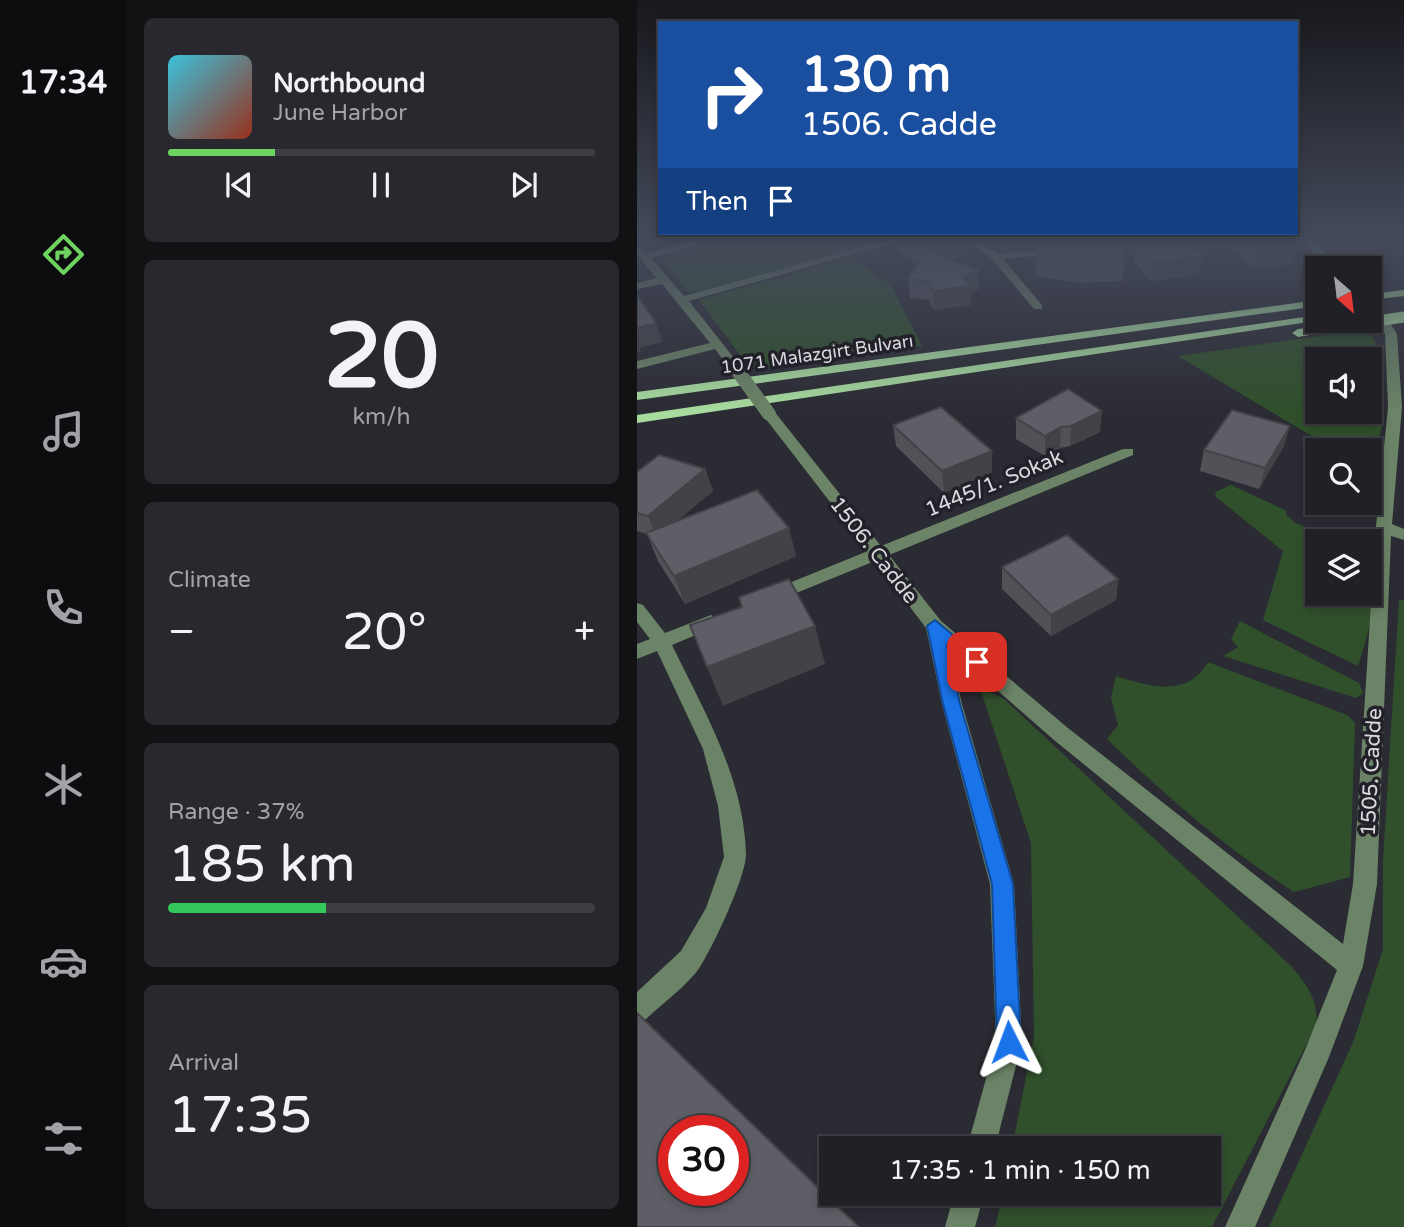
<!DOCTYPE html>
<html lang="en">
<head>
<meta charset="utf-8">
<style>
	body { margin:0; font-family:"Varela Round",sans-serif; background:#28282e; color:#f1f3f6; height:100vh; display:flex; flex-direction:column; font-size:26px; white-space:nowrap }
	* { box-sizing:border-box; margin:0 }
	p { font-size:23px; color:#a2a3a7 }
	.icon { flex:none; width:38px; height:38px; fill:none; stroke:currentColor; stroke-width:2; stroke-linecap:round; stroke-linejoin:round }
	.map { position:relative; flex:1; overflow:hidden }
	.drawer { display:flex; flex-direction:column; gap:18px; padding:18px; background:#121215; width:511px }
	.drawer>* { flex:none }
	.banner { position:absolute; left:21px; top:21px; width:640px; height:214px; border-radius:0px; box-shadow:0 4px 10px #0003,0 0 0 2px #3d3e43; background:#1a4fa0; color:#fff; overflow:hidden }
	.needle { width:46px; rotate:152deg }
	.tools { position:absolute; left:668px; top:256px; display:grid; gap:14px }
	.tools a { display:grid; place-items:center; width:77px; height:77px; border-radius:0px; background:#202026; box-shadow:0 4px 10px #0003,0 0 0 2px #3d3e43; font-size:35px }
	.speed { position:absolute; left:21px; top:1115px; display:flex; gap:14px; font-size:35px; font-weight:700; text-align:center }
	.speed>* { display:grid; place-content:center; width:91px; height:91px; border-radius:50%; background:#202026; box-shadow:0 4px 10px #0003,0 0 0 2px #3d3e43; line-height:1 }
	.speed .limit { border:10px solid #d22; background:#fff; color:#111 }
	.pin { position:absolute; display:grid; place-items:center; width:60px; height:60px; color:#fff; margin:-30px; border-radius:14px; box-shadow:0 4px 10px #0006 }
	.me { position:absolute; width:77px; margin:-38px; rotate:357deg; stroke-linejoin:round; filter:drop-shadow(0 0 5px #0008) }
	.turn { display:flex; align-items:center; gap:24px; height:147px; padding:0 28px; font-size:32px }
	.turn .icon { width:91px; height:91px; stroke-width:2.5 }
	.turn b { display:block; font-size:49px; line-height:60px }
	.then { display:flex; align-items:center; height:66px; padding:0 28px; background:#0003; gap:14px; font-size:26px }
	.big { font-size:52px; font-weight:600; line-height:1.1 }
	.drawer .tile { flex:1; display:flex; flex-direction:column; justify-content:center; gap:10px; min-width:0; padding:0 24px; border-radius:10px; background:#28282e }
	.drawer .dial { align-items:center; gap:0 }
	.dial b { font-size:91px; line-height:1 }
	.song { display:flex; align-items:center; gap:21px }
	.cover { width:84px; height:84px; border-radius:10px; background:linear-gradient(135deg,hsl(190 70% 55%),hsl(10 70% 35%)) }
	.played { height:7px; border-radius:4px; background:linear-gradient(90deg,#6fd35f 25%,#3d3e43 25%) }
	.keys { display:flex; justify-content:space-around; direction:ltr }
	.heat { display:flex; justify-content:space-between; align-items:center; font-size:38px; direction:ltr }
	.charge { height:10px; border-radius:5px; background:linear-gradient(90deg,#34c759 37%,#3d3e43 0) }
	.trip { position:absolute; left:182px; top:1136px; width:402px; height:70px; border-radius:0px; background:#202026; box-shadow:0 4px 10px #0003,0 0 0 2px #3d3e43; font-weight:600; line-height:70px; text-align:center }
	main { display:flex; flex:1; min-height:0 }
	.dock { display:flex; flex-direction:column; width:126px; justify-content:space-around; align-items:center; background:#0d0d0f; color:#a2a3a7 }
	.dock .icon { width:49px; height:49px }
	.dock .on { color:#6fd35f }
	.dock b { font-size:32px; color:#f1f3f6 }
	.map>svg:first-child { display:block }
</style>
</head>
<body>
<main>
<nav class="dock">
<b>17:34</b>
<svg class="icon on" aria-label="directions" viewBox="0 0 24 24"><path d="M12 3l9 9-9 9-9-9zM9 14v-3h6M13 9l2 2-2 2"/></svg>
<svg class="icon" aria-label="music" viewBox="0 0 24 24"><path d="M9 18V5l10-2v13"/><circle cx="6" cy="18" r="3"/><circle cx="16" cy="16" r="3"/></svg>
<svg class="icon" aria-label="phone" viewBox="0 0 24 24"><path d="M5 4h4l2 5-3 2q2 4 5 5l2-3 5 2v4C11 20 4 13 5 4z"/></svg>
<svg class="icon" aria-label="climate" viewBox="0 0 24 24"><path d="M12 3v18M4 7l16 10M4 17L20 7"/></svg>
<svg class="icon" aria-label="car" viewBox="0 0 24 24"><path d="M5 17H2v-5l4-1 3-4h7l3 4 3 1v5h-3M9 17h6M6 11h13"/><circle cx="7" cy="17" r="2"/><circle cx="17" cy="17" r="2"/></svg>
<svg class="icon" aria-label="filters" viewBox="0 0 24 24"><path d="M4 7h16M4 17h16"/><circle cx="9" cy="7" r="2"/><circle cx="15" cy="17" r="2"/></svg>
</nav>
<section class="drawer">
<div class="tile">
<div class="song"><i class="cover"></i><div><b>Northbound</b><p>June Harbor</p></div></div>
<div class="played"></div>
<div class="keys"><svg class="icon" aria-label="previous" viewBox="0 0 24 24"><path d="M18 5L8 12l10 7zM5 5v14"/></svg><svg class="icon" aria-label="pause" viewBox="0 0 24 24"><path d="M8 5v14M16 5v14"/></svg><svg class="icon" aria-label="next" viewBox="0 0 24 24"><path d="M6 5l10 7-10 7zM19 5v14"/></svg></div>
</div>
<div class="tile dial"><b>20</b><p>km/h</p></div>
<div class="tile"><p>Climate</p>
<div class="heat"><a>−</a><b class="big">20°</b><a>+</a></div>
</div>
<div class="tile"><p>Range · 37%</p><b class="big">185 km</b><div class="charge"></div></div>
<div class="tile"><p>Arrival</p><b class="big">17:35</b></div>
</section>
<div class="map">
<svg width="767" height="1227" viewBox="0 0 767 1227">
	<rect width="100%" height="100%" fill="#2b2b33"/>
	<path fill="#30502b" fill-rule="evenodd" d="M91 240H255L60 292H51L25 259Z
		M215 257 254 285 285 346 119 369 112 367 62 300Z
		M732 329C743 349 745 367 743 388 743 395 746 402 746 410 746 430 739 450 734 470L733 450H698L541 356ZM681 359H733V411H681Z
		M594 485 650 511 649 515 659 523 702 541H681V593H733V555C746 588 731 634 721 666L626 620 646 551 579 497 578 492Z
		M762 600H767V1227H632L717 1040 746 949V860Z
		M603 621 722 683 726 693 719 698 586 656 601 647 594 639Z
		M571 662 710 715 718 723 713 877 657 892C589 848 528 796 470 739L481 725 474 697 479 676C511 686 550 699 571 662Z
		M343 688 367 699 654 966C670 985 682 1000 679 1026L575 1227H358L366 1194H572V1148H375L397 1036 394 843Z"/>
	<g fill="none" stroke-linecap="round" stroke-linejoin="round">
		<path fill="#6b8366" fill-rule="evenodd" d="M62 240H81L14 258 47 296 249 240H267L52 301 104 367V373H96L78 349 0 369V361L73 343 25 284 0 289V283L20 278 0 255V246L9 253Z
			M329 240H341L361 254 427 248V252L423 253 366 259 405 305V309H397L355 259Z
			M475 240H508L454 249 449 246Z
			M664 240H675L704 268H693Z
			M733 298 737 299 760 334 765 407 755 524 767 529V540L754 536 740 884 726 966 692 1057 618 1227H588L668 1050 700 970 417 740 312 648 325 704 377 884 385 1042 358 1148H330L359 1042 353 884 305 704 289 628 238 561 142 600H130L127 596 130 592 231 551 125 414 127 411H137L244 546 486 449H496V455L252 555 304 621 431 728 706 944 716 884 739 526 751 407 748 334 733 310Z
			M0 603 6 605 28 633 74 615 83 621 80 626 35 645C67 711 107 778 109 854 109 877 76 947 63 967 50 986 26 1003 9 1019L0 1023V992L44 951 69 908 87 857 81 806 66 749 20 651 0 659V644L13 639 0 622Z
			M317 1194H347L338 1227H308Z"/>
		<path fill="#a8dc9f" fill-rule="evenodd" d="M767 290V296L733 300V294Z
			M681 300V306L0 400V392Z
			M681 315V320H685L0 423V415Z
			M721 321 725 322V326L661 337 655 333 661 329Z"/>
		<path stroke="#6b8366" stroke-width="14" d="M100 370 132 414"/>
		<path stroke="#a8dc9f" stroke-width="11" d="M721 324 767 317"/>
	</g>
	<path fill="#515158" d="M260 240H324L325 258 316 260 342 289 333 293 334 305 297 310 292 300 273 298 271 279 280 264 261 251Z
		M593 240H654L660 246 656 264 616 268 592 244Z
		M400 243 489 248 486 281 442 283 399 276Z
		M499 243 563 274 514 281 497 261Z
		M431 389 463 432 433 446 423 448 408 456 379 439V418Z
		M256 425 355 472 307 493 259 446Z
		M647 446 622 489 563 471 567 450Z
		M68 469 76 491 38 522 159 556 48 604 21 561 10 534 0 531V472Z
		M365 567 481 579 479 600 414 636 365 589Z"/>
	<path fill="#424247" d="M322 240H324L325 258 286 269 285 250Z
		M660 246 656 264 616 268 620 250Z
		M566 256 563 274 514 281 516 262Z
		M342 270V289L333 293 334 305 297 310 296 291Z
		M19 323 26 342 3 348 4 352H0V328Z
		M465 411 463 432 433 446 434 426Z
		M653 426 647 446 622 489 628 468Z
		M424 427 423 448 408 456V436Z
		M355 451V472L307 493 305 471Z
		M68 469 76 491 20 538 11 516Z
		M152 528 159 556 48 604 37 576Z
		M481 579 479 600 414 636V615Z
		M178 626 188 664 86 706 70 667Z"/>
	<path fill="#5e5e66" stroke="#424247" stroke-width="2" fill-rule="evenodd" d="M270 240H322L285 250Z
		M404 240H466L489 248 444 250 400 243Z
		M524 240H550L566 256 516 262 499 243Z
		M610 240H654L660 246 620 250Z
		M289 250 342 270 326 277 333 286 296 291 291 282 271 279Z
		M0 295 19 323 0 328Z
		M431 389 465 411 434 426 424 427 408 436 379 418Z
		M304 407 355 451 305 471 256 425Z
		M595 410 653 426 628 468 567 450Z
		M22 455 68 469 11 516 0 513V472Z
		M120 490 152 528 37 576 9 533Z
		M430 535 481 579 414 615 365 567Z
		M152 579 178 626 70 667 53 625 105 607 102 597Z
		M0 1013 222 1227H0ZM37 1130H96V1190H37Z"/>
	<linearGradient id="sky" x2="0" y2="1"><stop stop-color="#18181c"/><stop offset="0.58" stop-color="#444a5b"/><stop offset="1" stop-color="#444a5b" stop-opacity="0"/></linearGradient>
	<rect width="767" height="412" fill="url(#sky)"/>
	<path fill="#1a73e8" stroke="#114b97" stroke-width="2" d="M298 620 348 662 340 668 310 646 323 704 376 884 384 1042 380 1051 372 1054 363 1051 360 1042 355 884 306 704 290 626Z"/>
	<g text-anchor="middle" stroke-width="7" stroke-linejoin="round" paint-order="stroke">
		<g font-size="18" fill="#d9d9de" stroke="#222129">
			<text transform="translate(180 354) rotate(-8)" y="6">1071 Malazgirt Bulvarı</text>
		</g>
		<g font-size="21" fill="#d9d9de" stroke="#222129">
			<text transform="translate(357 483) rotate(-22)" y="7">1445/1. Sokak</text>
			<text transform="translate(237 550) rotate(52)" y="7">1506. Cadde</text>
			<text transform="translate(734 772) rotate(-87)" y="7">1505. Cadde</text>
		</g>
	</g>
</svg>
<div class="tools">
<a><svg class="needle" viewBox="-14 -14 28 28"><path d="M0-13l5 13h-10z" fill="#e53935"/><path d="M0 13l5-13h-10z" fill="#a2a3a7"/></svg></a>
<a><svg class="icon" aria-label="sound" viewBox="0 0 24 24"><path d="M4 9h4l5-4v14l-5-4H4zM17 9q2 3 0 6"/></svg></a>
<a><svg class="icon" aria-label="search" viewBox="0 0 24 24"><circle cx="10" cy="10" r="6"/><path d="M15 15l6 6"/></svg></a>
<a><svg class="icon" aria-label="layers" viewBox="0 0 24 24"><path d="M12 4l9 5-9 5-9-5zM3 14l9 5 9-5"/></svg></a>
</div>
<div class="speed"><div class="limit">30</div></div>
<div class="pin" style="left:340px;top:662px;background:#d93025"><svg class="icon" aria-label="arrive" viewBox="0 0 24 24"><path d="M6 21V4h12l-3 4 3 4H6"/></svg></div>
<svg class="me" style="left:372px;top:1042px" viewBox="-20 -20 40 40"><path d="M0-17L14 15 0 8-14 15z" fill="#1a73e8" stroke="#fff" stroke-width="4"/></svg>
<div class="trip">17:35 · 1 min · 150 m</div>
<div class="banner">
<div class="turn"><svg class="icon" aria-label="right" viewBox="0 0 24 24"><path d="M7 20v-9h11M14 6l5 5-5 5"/></svg><div><b>130 m</b>1506. Cadde</div></div>
<div class="then">Then<svg class="icon" aria-label="arrive" viewBox="0 0 24 24"><path d="M6 21V4h12l-3 4 3 4H6"/></svg></div>
</div>
</div>
</main>
</body>
</html>
